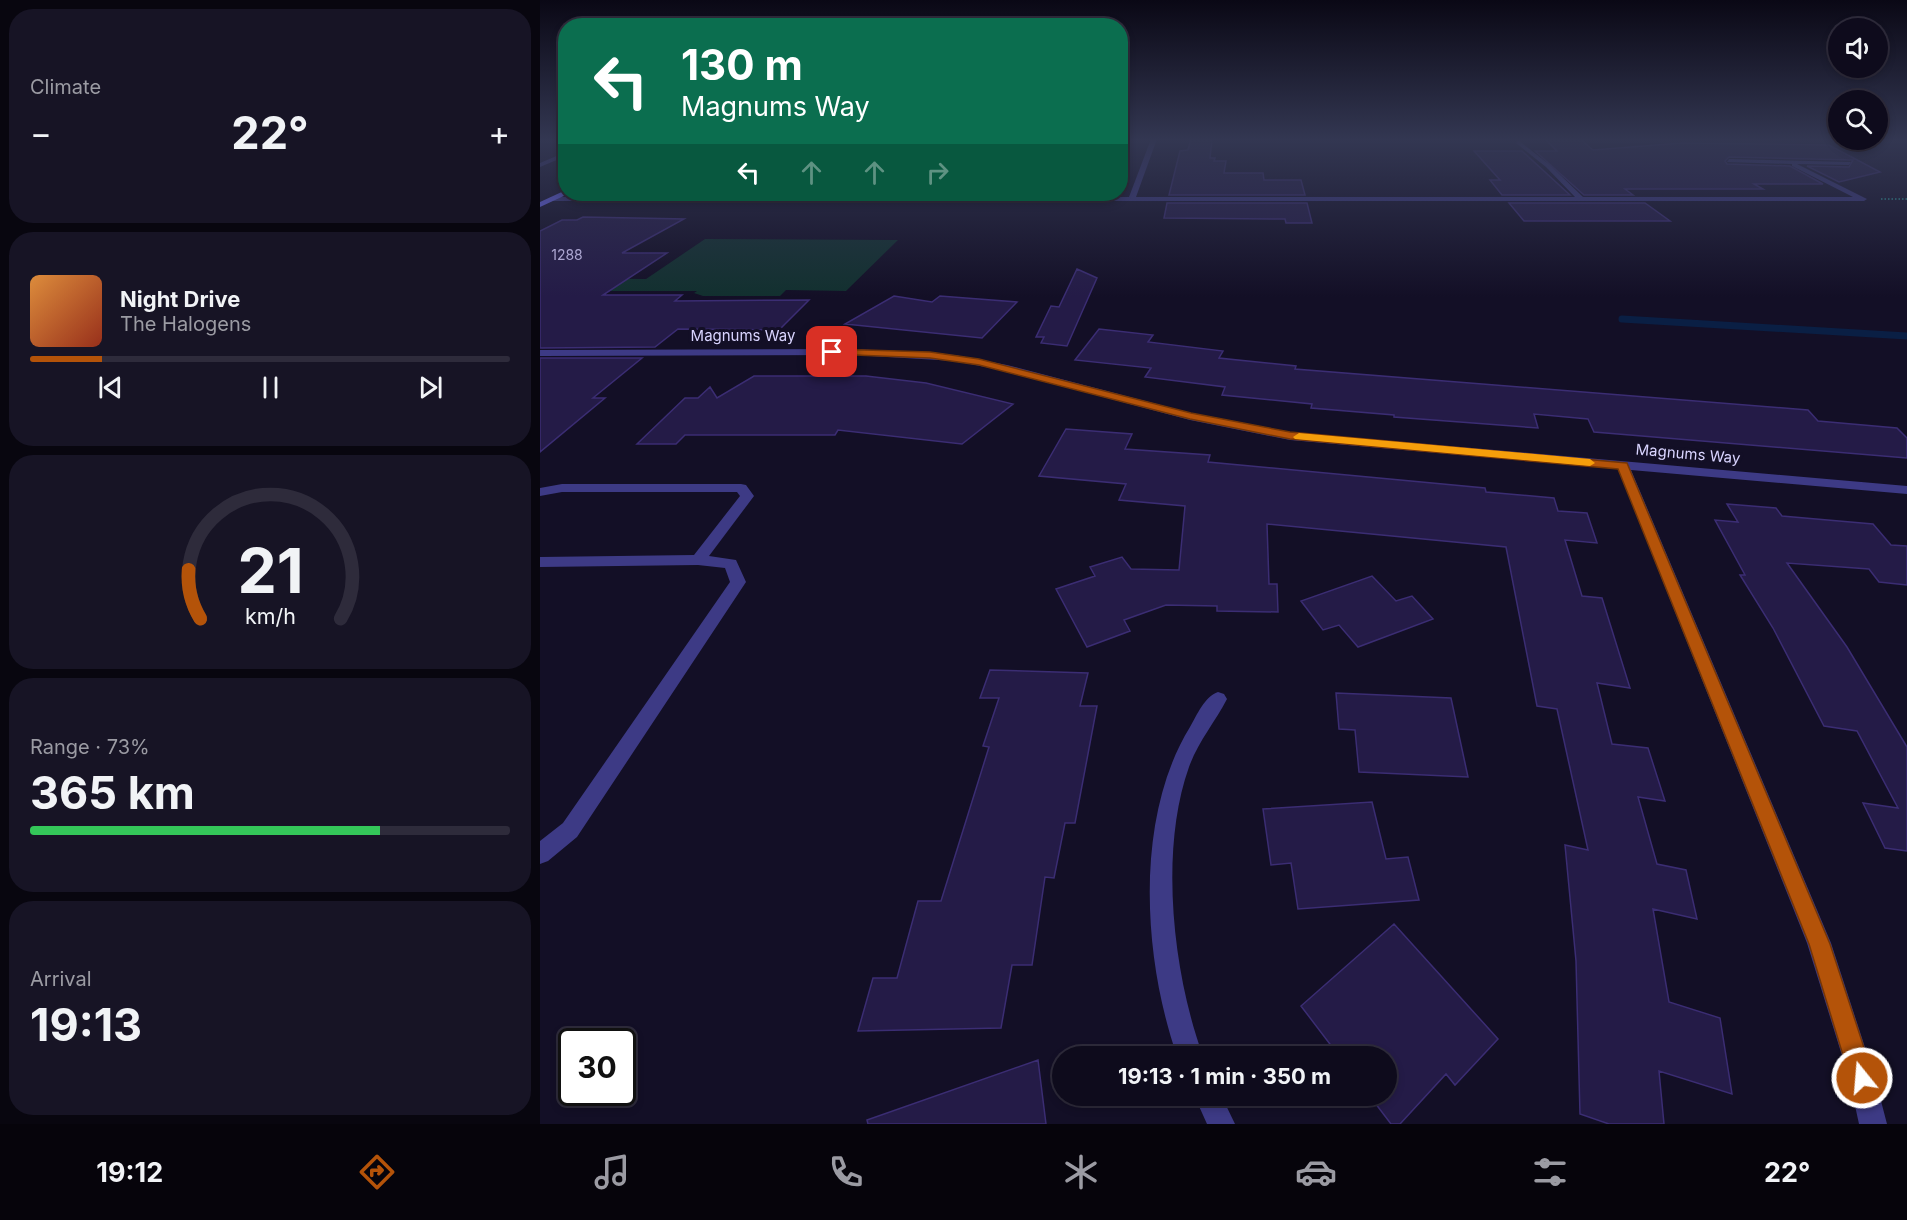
<!DOCTYPE html>
<html lang="en">
<head>
<meta charset="utf-8">
<style>
	body { margin:0; font-family:Inter,sans-serif; background:#171425; color:#f1f3f6; height:100vh; display:flex; flex-direction:column; font-size:22px; white-space:nowrap }
	* { box-sizing:border-box; margin:0 }
	p { font-size:20px; color:#9b9ba3 }
	.icon { flex:none; width:33px; height:33px; fill:none; stroke:currentColor; stroke-width:2; stroke-linecap:round; stroke-linejoin:round }
	.map { position:relative; flex:1; overflow:hidden }
	.side { display:flex; flex-direction:column; gap:9px; padding:9px; background:#08060f; width:540px }
	.side>* { flex:none }
	.hud { position:absolute; left:18px; top:18px; width:570px; height:183px; border-radius:24px; box-shadow:0 3px 9px #0003,0 0 0 2px #2e2b3b; background:#0b6e4f; color:#fff; overflow:hidden }
	.controls { position:absolute; left:1288px; top:18px; display:grid; gap:12px }
	.controls a { display:grid; place-items:center; width:60px; height:60px; border-radius:50%; background:#0e0b1c; box-shadow:0 3px 9px #0003,0 0 0 2px #2e2b3b; font-size:30px }
	.speed { position:absolute; left:18px; top:1028px; display:flex; gap:12px; font-size:30px; font-weight:700; text-align:center }
	.speed>* { display:grid; place-content:center; width:78px; height:78px; border-radius:50%; background:#0e0b1c; box-shadow:0 3px 9px #0003,0 0 0 2px #2e2b3b; line-height:1 }
	.speed .limit { border:3px solid #111; border-radius:9px; background:#fff; color:#111 }
	.pin { position:absolute; display:grid; place-items:center; width:51px; height:51px; color:#fff; margin:-26px; border-radius:12px; box-shadow:0 3px 9px #0006 }
	.me { position:absolute; width:66px; margin:-33px; rotate:343deg; stroke-linejoin:round; filter:drop-shadow(0 0 4px #0008) }
	.turn { display:flex; align-items:center; gap:21px; height:126px; padding:0 24px; font-size:27px }
	.turn .icon { width:78px; height:78px; stroke-width:2.5 }
	.turn b { display:block; font-size:42px; line-height:51px }
	.lanes { display:flex; align-items:center; height:57px; padding:0 24px; background:#0003; justify-content:center; gap:30px; direction:ltr }
	.lanes .off { opacity:.35 }
	.big { font-size:45px; font-weight:700; line-height:1.1 }
	.side .widget { flex:1; display:flex; flex-direction:column; justify-content:center; gap:9px; min-width:0; padding:0 21px; border-radius:24px; background:#171425 }
	.side .dial { align-items:center; gap:0 }
	.dial svg { height:156px; overflow:visible; fill:none; stroke:#2e2b3b; stroke-width:7; stroke-linecap:round; text-anchor:middle }
	.dial text { fill:#f1f3f6; stroke:none }
	.song { display:flex; align-items:center; gap:18px }
	.cover { width:72px; height:72px; border-radius:9px; background:linear-gradient(135deg,hsl(30 70% 55%),hsl(10 70% 35%)) }
	.played { height:6px; border-radius:3px; background:linear-gradient(90deg,#b45309 15%,#2e2b3b 15%) }
	.keys { display:flex; justify-content:space-around; direction:ltr }
	.heat { display:flex; justify-content:space-between; align-items:center; font-size:33px; direction:ltr }
	.charge { height:9px; border-radius:4px; background:linear-gradient(90deg,#34c759 73%,#2e2b3b 0) }
	.trip { position:absolute; left:512px; top:1046px; width:345px; height:60px; border-radius:30px; background:#0e0b1c; box-shadow:0 3px 9px #0003,0 0 0 2px #2e2b3b; font-weight:700; line-height:60px; text-align:center }
	.tabs { display:flex; height:96px; justify-content:space-around; align-items:center; background:#06040b; color:#9b9ba3 }
	.tabs .icon { width:42px; height:42px }
	.tabs .active { color:#b45309 }
	.tabs b { font-size:27px; color:#f1f3f6 }
	main { display:flex; flex:1; min-height:0 }
	.map>svg:first-child { display:block }
</style>
</head>
<body>
<main>
<section class="side">
<div class="widget"><p>Climate</p>
<div class="heat"><a>−</a><b class="big">22°</b><a>+</a></div>
</div>
<div class="widget">
<div class="song"><i class="cover"></i><div><b>Night Drive</b><p>The Halogens</p></div></div>
<div class="played"></div>
<div class="keys"><svg class="icon" aria-label="previous" viewBox="0 0 24 24"><path d="M18 5L8 12l10 7zM5 5v14"/></svg><svg class="icon" aria-label="pause" viewBox="0 0 24 24"><path d="M8 5v14M16 5v14"/></svg><svg class="icon" aria-label="next" viewBox="0 0 24 24"><path d="M6 5l10 7-10 7zM19 5v14"/></svg></div>
</div>
<div class="widget dial"><svg viewBox="0 0 100 80">
<path d="M14 69A42 42 0 1 1 86 69"/>
<path d="M14 69A42 42 0 0 1 8 44" stroke="#b45309"/>
<text x="50" y="56" font-size="32" font-weight="700">21</text>
<text x="50" y="72" font-size="11">km/h</text>
</svg></div>
<div class="widget"><p>Range · 73%</p><b class="big">365 km</b><div class="charge"></div></div>
<div class="widget"><p>Arrival</p><b class="big">19:13</b></div>
</section>
<div class="map">
<svg width="1367" height="1124" viewBox="0 0 1367 1124">
	<rect width="100%" height="100%" fill="#130f26"/>
	<path fill="#12302f" d="M165 239 358 240 306 291 246 290 240 296H163L154 293 157 291H0L15 278 106 279Z"/>
	<g fill="none" stroke-linecap="round" stroke-linejoin="round">
		<path stroke="#0a1f44" stroke-width="7" d="M1082 319 1367 336"/>
	</g>
	<path fill="#241b47" stroke="#3b2d73" stroke-width="1.5" d="M651 139H672L670 158H675L674 161H686L684 173H723L724 180H761L765 195H629L640 151 648 150Z
		M1005 139H1040L1053 150 1142 143 1289 145 1340 172 1299 182 1267 166 1309 167 1313 160 1189 157 1185 161 1187 164 1250 166 1283 184H1214L1223 189H1085L1093 195H1044L995 151H1017Z
		M934 151H982L1030 195H962L950 180H960Z
		M627 203H767L772 223H746L745 219 624 218Z
		M969 203H1105L1130 221H984Z
		M43 217 144 219 82 253H127L63 295H142L135 301 269 300 239 330 138 329 115 347 0 348V231L22 220H37Z
		M537 269 557 278 527 346 501 343 504 337H496L511 306 519 307Z
		M354 296 392 302 400 296 477 302 442 338 305 324Z
		M559 329 613 335 608 342 683 351 679 358 756 366 755 369 1268 410 1278 421 1357 428 1367 438V458L1054 432 1048 419 994 414 998 428 854 417V415L771 408 772 404 682 395 685 387 605 377 611 368 535 360Z
		M0 358H102L53 398H65L0 452Z
		M214 376H326L386 383 473 404 422 444 298 430 295 435H145L136 444H97L145 398H158L170 387 177 398Z
		M526 429 592 434 585 449 670 455 668 462 945 488 946 492 1014 498 1018 511 1047 513 1057 543 1025 540 1042 596 1062 598 1090 688 1057 683 1072 744 1108 748 1125 801 1098 797 1117 864 1146 870 1157 919 1113 909 1129 1002 1180 1018 1192 1094 1119 1071 1124 1124H1069L1040 1114 1036 961 1025 845 1048 850 1017 709 997 706 966 547 727 524 729 584H737L738 612 677 611V606L626 605 584 620 590 631 547 647 516 589 555 576 550 567 582 557 591 569 639 570 645 506 579 500 586 484 499 476Z
		M1187 504 1236 508 1242 516 1333 524 1351 545 1367 546V585L1339 582 1329 569 1247 563 1307 647 1367 747V851L1345 848 1323 803 1358 808 1317 731 1284 726 1233 628 1200 575H1205L1175 520 1198 522Z
		M832 576 856 601 872 596 893 619 818 647 799 625 783 630 761 601Z
		M450 670 548 673 540 706H557L535 823H525L514 878 505 877 492 965H472L461 1028 318 1031 333 978H357L378 901H401L449 747 443 746 459 698H440Z
		M796 693 911 698 928 777 819 772 815 730 799 729Z
		M832 802 846 859 868 857 879 900 758 909 751 863 731 865 723 809Z
		M854 924 958 1039 915 1085 906 1074 860 1124H851L829 1095H846V1056H799L761 1006Z
		M498 1060 506 1124H328L327 1120Z"/>
	<g fill="none" stroke-linecap="round" stroke-linejoin="round">
		<path stroke="#2fb8b0" stroke-width="1.5" stroke-dasharray="1.5 2" stroke-linecap="butt" d="M1341 199H1367"/>
		<path fill="#3d3a85" fill-rule="evenodd" d="M26 152V156L0 167V163Z
			M126 194H133L123 200H119V198Z"/>
		<path fill="#3d3a85" fill-rule="evenodd" d="M611 139H617L596 197H1035L1006 167 976 143 978 140 1010 165 1043 197H1313L1252 166V164L1187 162 1189 159 1311 162 1309 165 1257 164 1327 199 1324 201H11L8 199 11 197H589Z
			M314 349 415 355 467 365 651 413 750 432 1367 486V494L1091 470 1291 943 1335 1078 1347 1124H1319L1309 1078 1267 943 1078 469 750 440 650 420 466 371 415 361 314 355 0 356V350Z
			M22 484H201L206 485 214 496 169 556 196 560 206 582 37 837 8 861 0 864V841L23 823 190 582 185 568 158 565 0 567V557L154 555 200 496 197 492H22L0 496V488Z
			M678 692 684 694 687 699C675 722 658 742 649 767 619 851 633 974 663 1056H637C603 958 594 818 650 727 657 715 665 696 678 692Z
			M654 1095H681L695 1124H667Z"/>
		<path fill="#6f6bff" fill-rule="evenodd" d="M26 190V194H28L0 207V202Z"/>
	</g>
	<linearGradient id="sky" x2="0" y2="1"><stop stop-color="#0a0815"/><stop offset="0.47" stop-color="#333752"/><stop offset="1" stop-color="#333752" stop-opacity="0"/></linearGradient>
	<rect width="1367" height="297" fill="url(#sky)"/>
	<path fill="#b45309" stroke="#753606" stroke-width="1.5" d="M292 349 390 352 439 359 651 413 750 432 1087 463 1290 944 1334 1078 1330 1087 1322 1090 1313 1087 1310 1078 1269 944 1078 469 750 439 650 419 439 365 390 358 289 354 287 352Z"/>
	<path fill="#f59e0b" d="M759 433 1050 459 1055 463 1050 466 755 439 753 437Z"/>
	<g text-anchor="middle" stroke-width="6" stroke-linejoin="round" paint-order="stroke">
		<g font-size="14" fill="#aca6d1">
			<text x="27" y="260">1288</text>
		</g>
		<g font-size="15" fill="#d9d4ff" stroke="#130f26">
			<text x="203" y="341">Magnums Way</text>
			<text transform="translate(1148 454) rotate(5)" y="5">Magnums Way</text>
		</g>
	</g>
</svg>
<div class="controls">
<a><svg class="icon" aria-label="sound" viewBox="0 0 24 24"><path d="M4 9h4l5-4v14l-5-4H4zM17 9q2 3 0 6"/></svg></a>
<a><svg class="icon" aria-label="search" viewBox="0 0 24 24"><circle cx="10" cy="10" r="6"/><path d="M15 15l6 6"/></svg></a>
</div>
<div class="speed"><div class="limit">30</div></div>
<div class="pin" style="left:292px;top:352px;background:#d93025"><svg class="icon" aria-label="arrive" viewBox="0 0 24 24"><path d="M6 21V4h12l-3 4 3 4H6"/></svg></div>
<svg class="me" style="left:1322px;top:1078px" viewBox="-20 -20 40 40"><circle r="17" fill="#b45309" stroke="#fff" stroke-width="3"/><path d="M0-11L8 9 0 5-8 9z" fill="#fff"/></svg>
<div class="trip">19:13 · 1 min · 350 m</div>
<div class="hud">
<div class="turn"><svg class="icon" aria-label="left" viewBox="0 0 24 24"><path d="M17 20v-9H6M10 6l-5 5 5 5"/></svg><div><b>130 m</b>Magnums Way</div></div>
<div class="lanes"><svg class="icon" aria-label="left" viewBox="0 0 24 24"><path d="M17 20v-9H6M10 6l-5 5 5 5"/></svg><svg class="icon off" aria-label="ahead" viewBox="0 0 24 24"><path d="M12 20V5M6 11l6-6 6 6"/></svg><svg class="icon off" aria-label="ahead" viewBox="0 0 24 24"><path d="M12 20V5M6 11l6-6 6 6"/></svg><svg class="icon off" aria-label="right" viewBox="0 0 24 24"><path d="M7 20v-9h11M14 6l5 5-5 5"/></svg></div>
</div>
</div>
</main>
<nav class="tabs">
<b>19:12</b>
<svg class="icon active" aria-label="directions" viewBox="0 0 24 24"><path d="M12 3l9 9-9 9-9-9zM9 14v-3h6M13 9l2 2-2 2"/></svg>
<svg class="icon" aria-label="music" viewBox="0 0 24 24"><path d="M9 18V5l10-2v13"/><circle cx="6" cy="18" r="3"/><circle cx="16" cy="16" r="3"/></svg>
<svg class="icon" aria-label="phone" viewBox="0 0 24 24"><path d="M5 4h4l2 5-3 2q2 4 5 5l2-3 5 2v4C11 20 4 13 5 4z"/></svg>
<svg class="icon" aria-label="climate" viewBox="0 0 24 24"><path d="M12 3v18M4 7l16 10M4 17L20 7"/></svg>
<svg class="icon" aria-label="car" viewBox="0 0 24 24"><path d="M5 17H2v-5l4-1 3-4h7l3 4 3 1v5h-3M9 17h6M6 11h13"/><circle cx="7" cy="17" r="2"/><circle cx="17" cy="17" r="2"/></svg>
<svg class="icon" aria-label="filters" viewBox="0 0 24 24"><path d="M4 7h16M4 17h16"/><circle cx="9" cy="7" r="2"/><circle cx="15" cy="17" r="2"/></svg>
<b>22°</b>
</nav>
</body>
</html>
